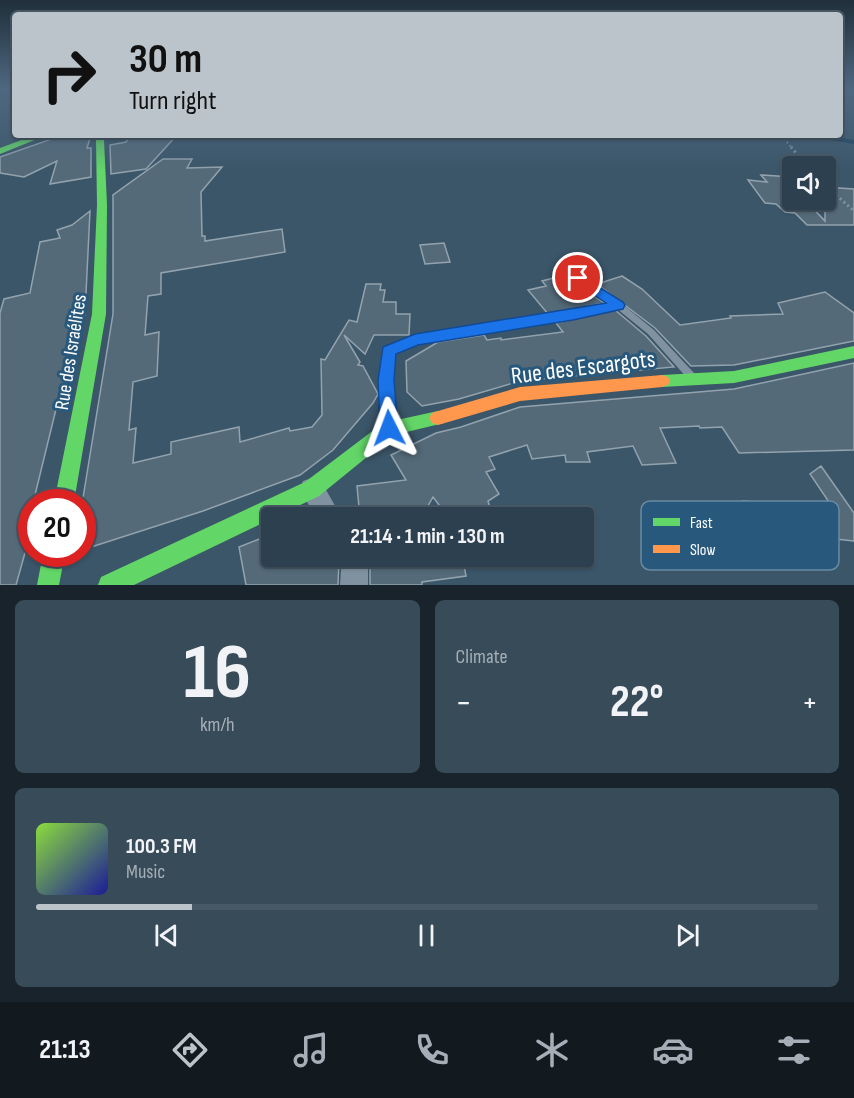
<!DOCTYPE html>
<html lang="en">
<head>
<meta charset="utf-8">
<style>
	body { margin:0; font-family:"Sofia Sans Condensed",sans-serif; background:#384b59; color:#f1f3f6; height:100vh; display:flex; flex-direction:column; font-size:22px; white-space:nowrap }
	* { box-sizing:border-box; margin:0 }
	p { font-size:20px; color:#a6afb7 }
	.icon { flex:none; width:33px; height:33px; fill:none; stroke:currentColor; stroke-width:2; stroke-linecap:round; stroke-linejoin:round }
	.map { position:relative; height:585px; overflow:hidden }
	.details { display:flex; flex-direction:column; gap:15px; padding:15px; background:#18232b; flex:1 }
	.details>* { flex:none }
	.banner { position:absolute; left:12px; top:12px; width:831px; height:126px; border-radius:6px; box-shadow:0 2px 4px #0004,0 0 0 2px #485966; background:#bac4ca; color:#111; overflow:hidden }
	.tools { position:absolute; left:782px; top:156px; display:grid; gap:12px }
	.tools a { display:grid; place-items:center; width:54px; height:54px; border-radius:6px; background:#2c404f; box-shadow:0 2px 4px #0004,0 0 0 2px #485966; font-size:30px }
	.speed { position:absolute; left:18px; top:489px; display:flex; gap:12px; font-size:30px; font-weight:700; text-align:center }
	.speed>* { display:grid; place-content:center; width:78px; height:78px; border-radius:50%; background:#2c404f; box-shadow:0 2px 4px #0004,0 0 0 2px #485966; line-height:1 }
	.speed .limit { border:9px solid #d22; background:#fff; color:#111 }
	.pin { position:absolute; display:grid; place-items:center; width:51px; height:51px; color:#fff; margin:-26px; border:3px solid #fff; border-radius:50%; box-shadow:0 2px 6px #0007 }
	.me { position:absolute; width:66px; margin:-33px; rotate:357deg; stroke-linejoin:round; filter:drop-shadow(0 0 4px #0008) }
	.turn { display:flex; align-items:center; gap:21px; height:126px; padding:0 18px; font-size:27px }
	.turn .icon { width:78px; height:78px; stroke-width:2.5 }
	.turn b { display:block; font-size:42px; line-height:51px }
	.big { font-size:45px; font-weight:700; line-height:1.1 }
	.details .tile { flex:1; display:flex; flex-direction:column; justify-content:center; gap:9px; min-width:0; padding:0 21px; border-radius:9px; background:#384b59 }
	.details .dial { align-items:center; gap:0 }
	.dial b { font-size:78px; line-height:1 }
	.song { display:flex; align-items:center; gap:18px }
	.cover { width:72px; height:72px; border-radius:9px; background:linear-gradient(135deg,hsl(90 70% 55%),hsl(240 70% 35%)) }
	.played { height:6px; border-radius:3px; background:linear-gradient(90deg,#bac4ca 20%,#485966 20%) }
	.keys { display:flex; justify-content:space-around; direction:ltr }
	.heat { display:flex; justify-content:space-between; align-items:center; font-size:33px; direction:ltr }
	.details .tiles { flex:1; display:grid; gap:15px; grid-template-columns:1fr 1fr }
	.tile:last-child { grid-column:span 2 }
	.trip { position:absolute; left:261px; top:507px; width:333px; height:60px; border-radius:6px; background:#2c404f; box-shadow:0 2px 4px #0004,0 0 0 2px #485966; font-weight:700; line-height:60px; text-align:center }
	.menu { display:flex; height:96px; justify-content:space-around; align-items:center; background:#121a20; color:#a6afb7 }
	.menu .icon { width:42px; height:42px }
	.menu .active { color:#bac4ca }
	.menu b { font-size:27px; color:#f1f3f6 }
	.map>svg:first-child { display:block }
</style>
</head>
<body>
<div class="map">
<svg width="854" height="585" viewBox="0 0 854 585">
	<rect width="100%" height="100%" fill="#3b5669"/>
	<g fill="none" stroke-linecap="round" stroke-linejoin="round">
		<path stroke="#1f435e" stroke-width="4" d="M814 135 854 142"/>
	</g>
	<path fill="#546a79" stroke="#93a3ae" stroke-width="1.5" d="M52 135H91L87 148H91V177L50 184 57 161 24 177 0 173V157L49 140Z
		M165 135H177L146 169 111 174 110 145 126 142 128 139Z
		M163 159H192L187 168 222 167 201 192 202 236H205V241L282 229 285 252 161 273V294L148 296 145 335 159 332 157 376 133 382 129 430 136 428 133 463 171 454V442L239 427 240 442 289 428 290 431 312 427 322 415 321 359 325 360 349 320 357 322 366 284H381L380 290H385L383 302H396V314H410L409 335H374L365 354 344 335 360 362 358 365 363 366 378 394 373 403 333 450 300 475 203 511 82 550V504L113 314V195Z
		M761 175 792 177V200H805L825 221V187L854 189V225H807L795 213 785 212 776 204 765 203 748 180 767 182Z
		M90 211 85 314 80 336 73 337 59 405H57L35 495 41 494 39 502H32V528L16 585H0V313L4 299 30 293 40 242 60 238 57 230 72 225Z
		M444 243 450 262 425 264 420 245Z
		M565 275 578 289 583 288 604 303 548 314 528 290 546 286 542 281Z
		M622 276 642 289 680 325 731 318 730 316 783 314 778 303 825 292 854 313V341L734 365 691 366 655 328 597 284Z
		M615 310 646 336 674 367 520 381 459 399 422 406 407 392 406 361 438 342 484 335 487 340 501 338V340L563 332 556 323Z
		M854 363V450L739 453 722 427 700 428 699 426 660 428 676 463 642 465 633 446 587 452 590 462H566L565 455 532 459 527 445 489 457 495 469 486 472 499 494 488 501 493 518H449L433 497 421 518H360L357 486 406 480 391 455 436 433 461 427 520 407 734 389Z
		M821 466 854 513V541L754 530 743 501 835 511 810 474Z
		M272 534V556H335L339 561 338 585H246L239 547Z
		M370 556H459V559H463L466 576 422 582V585H370Z"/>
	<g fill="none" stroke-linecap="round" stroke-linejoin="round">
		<path stroke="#8092a0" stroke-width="2" stroke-dasharray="1.5 3" stroke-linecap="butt" d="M840 100 854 93
			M781 135 792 148"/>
		<path stroke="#8092a0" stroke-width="3" stroke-dasharray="2 3" stroke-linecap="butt" d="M791 147 807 166
			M825 185 854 211"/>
		<path fill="#8092a0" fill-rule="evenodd" d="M575 276H581L621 303 654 330 694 373 696 376 694 379 691 380 688 379 648 334 616 308 573 318 417 343 394 353 391 380 393 425 392 428 388 430 384 428 383 425 381 380 386 349 415 337 573 312 610 304 575 280 574 278Z"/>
		<path fill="#8092a0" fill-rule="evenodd" d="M312 478 321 481 342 518H316L300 489 303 481Z
			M342 556H368V585H340Z"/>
		<path fill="#63d668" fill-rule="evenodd" d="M35 135H47L0 154V148Z
			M98 135H106L104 140 107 205 106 314 74 502H54L92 314 97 205 96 140Z
			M854 346V358L734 383 662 387 656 385 654 381 656 377 662 375 734 371Z
			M438 411 444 413 447 418 444 423 394 435 319 496 134 585H98L101 577 305 482 383 423Z
			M43 554H65L59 585H37Z"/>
		<path fill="#ff974d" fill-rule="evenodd" d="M662 375 668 377 670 381 668 385 662 387 520 401 438 425 432 423 429 418 432 413 438 411 520 387Z"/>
	</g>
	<linearGradient id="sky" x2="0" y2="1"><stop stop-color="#202f3a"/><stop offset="0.52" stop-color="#4f6881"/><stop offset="1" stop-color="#4f6881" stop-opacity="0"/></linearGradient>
	<rect width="854" height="171" fill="url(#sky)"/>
	<path fill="#1a73e8" stroke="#114b97" stroke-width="1.5" d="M578 274 623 302 625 305 623 309 573 320 418 345 396 354 394 380 398 428 395 434 389 436 382 434 380 428 378 380 383 347 415 334 606 303 573 281 571 278Z"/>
	<g text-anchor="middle" stroke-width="6" stroke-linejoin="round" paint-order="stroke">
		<g font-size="20" fill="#fff" stroke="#28597c">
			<text transform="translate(70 352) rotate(-81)" y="7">Rue des Israélites</text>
		</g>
		<g font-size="24" fill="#fff" stroke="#28597c">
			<text transform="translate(583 367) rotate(-7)" y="8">Rue des Escargots</text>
		</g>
	</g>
	<rect x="641" y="501" width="198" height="69" rx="9" fill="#28597c" stroke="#688ba3" stroke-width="1.5"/>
	<rect x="653" y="518" width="27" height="8" fill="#63d668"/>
	<rect x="653" y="545" width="27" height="8" fill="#ff974d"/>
	<g font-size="16" fill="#fff">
		<text x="690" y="528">Fast</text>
		<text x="690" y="555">Slow</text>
	</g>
</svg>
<div class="tools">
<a><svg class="icon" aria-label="sound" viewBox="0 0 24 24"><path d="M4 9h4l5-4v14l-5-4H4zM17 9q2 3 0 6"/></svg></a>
</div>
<div class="speed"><div class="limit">20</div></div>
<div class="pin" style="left:578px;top:278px;background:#d93025"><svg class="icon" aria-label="arrive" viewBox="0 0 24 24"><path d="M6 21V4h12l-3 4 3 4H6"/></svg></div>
<svg class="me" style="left:389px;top:428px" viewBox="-20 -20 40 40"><path d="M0-17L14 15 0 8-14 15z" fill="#1a73e8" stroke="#fff" stroke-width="4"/></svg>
<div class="trip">21:14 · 1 min · 130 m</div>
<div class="banner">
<div class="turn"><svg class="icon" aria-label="right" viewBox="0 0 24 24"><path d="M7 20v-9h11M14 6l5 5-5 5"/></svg><div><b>30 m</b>Turn right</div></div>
</div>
</div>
<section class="details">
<div class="tiles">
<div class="tile dial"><b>16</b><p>km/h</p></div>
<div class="tile"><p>Climate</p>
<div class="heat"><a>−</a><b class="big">22°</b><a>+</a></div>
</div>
<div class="tile">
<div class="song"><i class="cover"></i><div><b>100.3 FM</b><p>Music</p></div></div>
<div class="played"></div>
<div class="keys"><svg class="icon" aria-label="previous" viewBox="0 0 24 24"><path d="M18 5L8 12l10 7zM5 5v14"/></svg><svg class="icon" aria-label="pause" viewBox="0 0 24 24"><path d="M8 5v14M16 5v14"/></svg><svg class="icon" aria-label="next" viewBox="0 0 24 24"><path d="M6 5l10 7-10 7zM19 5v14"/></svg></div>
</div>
</div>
</section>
<nav class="menu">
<b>21:13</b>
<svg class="icon active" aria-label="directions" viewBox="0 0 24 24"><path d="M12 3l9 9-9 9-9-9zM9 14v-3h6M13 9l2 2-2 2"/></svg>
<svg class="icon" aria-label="music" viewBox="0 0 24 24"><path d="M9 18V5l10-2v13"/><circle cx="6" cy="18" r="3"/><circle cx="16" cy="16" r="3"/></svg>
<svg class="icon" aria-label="phone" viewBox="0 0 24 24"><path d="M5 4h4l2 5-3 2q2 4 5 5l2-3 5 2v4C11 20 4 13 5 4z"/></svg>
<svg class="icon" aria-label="climate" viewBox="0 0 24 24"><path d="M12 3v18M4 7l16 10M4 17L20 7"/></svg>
<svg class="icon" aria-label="car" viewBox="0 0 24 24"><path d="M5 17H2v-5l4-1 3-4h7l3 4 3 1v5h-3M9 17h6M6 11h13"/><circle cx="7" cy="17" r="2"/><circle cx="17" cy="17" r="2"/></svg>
<svg class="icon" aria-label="filters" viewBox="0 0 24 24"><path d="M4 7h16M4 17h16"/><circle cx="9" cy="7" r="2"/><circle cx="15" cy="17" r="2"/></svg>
</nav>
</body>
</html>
